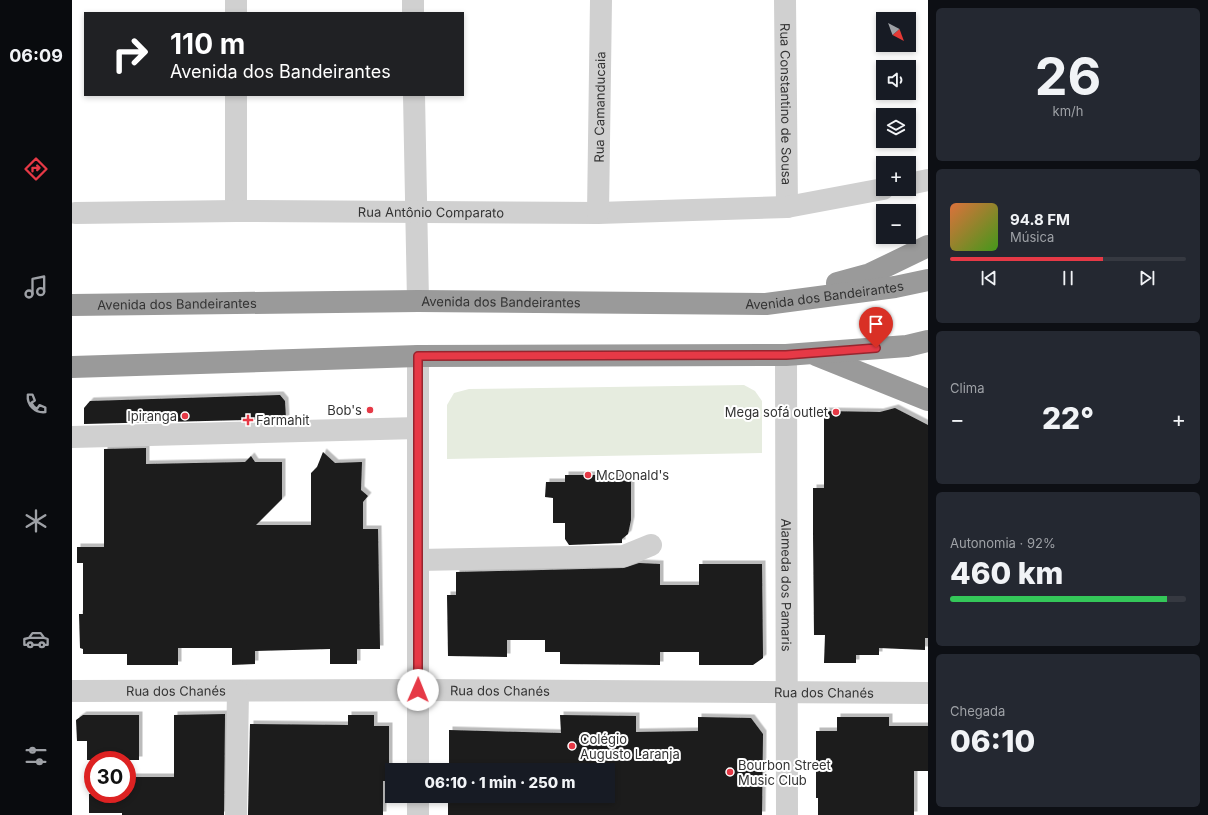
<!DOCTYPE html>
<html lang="pt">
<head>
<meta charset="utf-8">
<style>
	body { margin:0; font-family:Inter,sans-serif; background:#242831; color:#f1f3f6; height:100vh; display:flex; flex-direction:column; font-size:15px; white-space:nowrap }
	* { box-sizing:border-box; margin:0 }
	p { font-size:13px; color:#9ea1a6 }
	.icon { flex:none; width:22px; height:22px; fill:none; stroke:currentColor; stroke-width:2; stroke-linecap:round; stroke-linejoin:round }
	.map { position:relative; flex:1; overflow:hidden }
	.drawer { display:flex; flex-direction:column; gap:8px; padding:8px; background:#0d0f14; width:280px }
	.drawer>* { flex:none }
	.banner { position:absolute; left:12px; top:12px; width:380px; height:84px; border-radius:0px; box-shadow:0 2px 6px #0003; background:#202124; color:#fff; overflow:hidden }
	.needle { width:26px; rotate:139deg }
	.fabs { position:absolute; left:804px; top:12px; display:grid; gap:8px }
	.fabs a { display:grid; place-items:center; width:40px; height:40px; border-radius:0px; background:#171b24; box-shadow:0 2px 6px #0003; font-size:20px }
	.speed { position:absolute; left:12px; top:751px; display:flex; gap:8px; font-size:20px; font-weight:700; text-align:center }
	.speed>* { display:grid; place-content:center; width:52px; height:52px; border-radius:50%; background:#171b24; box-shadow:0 2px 6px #0003; line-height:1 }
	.speed .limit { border:6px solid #d22; background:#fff; color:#111 }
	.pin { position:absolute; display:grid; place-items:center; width:34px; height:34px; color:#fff; margin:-41px -17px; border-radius:50% 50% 50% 0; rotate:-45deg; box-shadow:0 0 4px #0007 }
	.pin .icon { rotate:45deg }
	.me { position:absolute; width:44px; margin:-22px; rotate:1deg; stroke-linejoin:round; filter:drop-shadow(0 0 3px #0008) }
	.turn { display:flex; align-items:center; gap:14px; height:84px; padding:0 20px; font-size:18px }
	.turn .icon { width:52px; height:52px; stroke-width:2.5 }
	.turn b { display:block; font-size:28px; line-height:34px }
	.big { font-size:30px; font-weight:800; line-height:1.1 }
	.drawer .widget { flex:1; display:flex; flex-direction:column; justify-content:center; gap:6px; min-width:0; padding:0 14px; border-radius:6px; background:#242831 }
	.drawer .dial { align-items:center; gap:0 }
	.dial b { font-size:52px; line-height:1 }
	.song { display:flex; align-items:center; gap:12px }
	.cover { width:48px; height:48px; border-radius:6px; background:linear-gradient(135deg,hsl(20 70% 55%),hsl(100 70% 35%)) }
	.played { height:4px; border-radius:2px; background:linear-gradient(90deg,#e63946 65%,#363941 65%) }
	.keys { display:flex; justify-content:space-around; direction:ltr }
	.heat { display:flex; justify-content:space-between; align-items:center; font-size:22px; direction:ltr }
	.charge { height:6px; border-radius:3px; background:linear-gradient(90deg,#34c759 92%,#363941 0) }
	.trip { position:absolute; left:313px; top:763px; width:230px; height:40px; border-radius:0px; background:#171b24; box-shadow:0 2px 6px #0003; font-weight:800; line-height:40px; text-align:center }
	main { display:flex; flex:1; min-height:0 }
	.tab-bar { display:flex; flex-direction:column; width:72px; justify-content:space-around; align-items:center; background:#090b0e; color:#9ea1a6 }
	.tab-bar .icon { width:28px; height:28px }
	.tab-bar .active { color:#e63946 }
	.tab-bar b { font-size:18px; color:#f1f3f6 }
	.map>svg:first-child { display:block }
</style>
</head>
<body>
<main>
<nav class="tab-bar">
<b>06:09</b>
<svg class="icon active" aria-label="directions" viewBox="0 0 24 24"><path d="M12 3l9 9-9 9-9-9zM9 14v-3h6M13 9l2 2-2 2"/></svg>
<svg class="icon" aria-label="music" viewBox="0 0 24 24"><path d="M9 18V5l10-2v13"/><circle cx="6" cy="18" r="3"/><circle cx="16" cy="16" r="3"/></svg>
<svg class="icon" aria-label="phone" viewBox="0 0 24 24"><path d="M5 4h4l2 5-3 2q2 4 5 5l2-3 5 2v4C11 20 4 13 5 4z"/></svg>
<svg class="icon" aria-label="climate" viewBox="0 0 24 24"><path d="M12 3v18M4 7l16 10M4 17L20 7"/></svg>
<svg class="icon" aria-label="car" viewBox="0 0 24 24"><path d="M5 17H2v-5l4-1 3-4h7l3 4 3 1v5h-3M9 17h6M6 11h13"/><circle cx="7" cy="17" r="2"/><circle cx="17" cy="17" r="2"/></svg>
<svg class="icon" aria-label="filters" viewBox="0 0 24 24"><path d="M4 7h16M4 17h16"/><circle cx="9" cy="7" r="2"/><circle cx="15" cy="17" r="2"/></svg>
</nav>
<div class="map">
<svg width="856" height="815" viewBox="0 0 856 815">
	<defs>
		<filter id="shadow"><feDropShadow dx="3.5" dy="-3.5" stdDeviation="0" flood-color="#0004"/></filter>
	</defs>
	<rect width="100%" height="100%" fill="#fff"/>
	<path fill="#e6ecdf" d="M672 385 683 391 690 401V453L375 459V405L382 393 397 389Z"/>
	<path fill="#1a1a1a" filter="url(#shadow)" d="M208 395 213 401 214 419 12 424V408L18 401Z
		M823 408 856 425V638H853V650L807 648V655H784V663H752L753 635H742L741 533V488H752V411L808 412Z
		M74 448V464L173 462 179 456 183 462H210V499L184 525H239V473L245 467 251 452 263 463 290 462 289 490 296 496 291 502V529H306L308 649H285V664H258V649L183 651V664L160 665V648H106V665H55V654H11V649L8 648 7 614H11V563H5V547H32V449Z
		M493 475H559V520L556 534 550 539V543L497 545 493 539V523H481V498L473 497 474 482H493Z
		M567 563 588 564V585H627V564H690L691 658 681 665H627V652H588V665L488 664V652H473V640H435V657L376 656 375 595H384V572L552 568Z
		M153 714 152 815H50V813H17V794H55V777H102V715Z
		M11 715H67V760H15V741H5L4 720Z
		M276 715H302V726H317V781H311V815H176L178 724 276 725Z
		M488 715 564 716V732L626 731V717L679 718 691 734 690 815H376V796H536V770H377V730L489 733Z
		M765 717H817V726H856V771H842V815H746V798H744V731H765Z"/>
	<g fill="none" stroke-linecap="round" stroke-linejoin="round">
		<g stroke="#d0d0d0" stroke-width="22">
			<path d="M164 0V13"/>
			<path d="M341 0V13"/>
			<path id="s1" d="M713 0 715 207"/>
			<path d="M164 95V211"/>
			<path d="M342 95 346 301"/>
			<path d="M837 184 856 180"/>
			<path id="s2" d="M3 213 164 211 526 213 715 207 811 189"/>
			<path id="s3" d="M526 213 529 0"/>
			<path id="s4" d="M714 355 715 815"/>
			<path d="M0 437 346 428"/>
			<path d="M346 560 552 556 579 545"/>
			<path id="s5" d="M0 691 346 690 856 693"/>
			<path d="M346 770V356"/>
			<path d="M346 796V815"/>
			<path d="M164 815 166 691"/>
		</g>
		<g stroke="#9a9a9a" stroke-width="22">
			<path d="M765 283 798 274 856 246"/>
			<path id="s6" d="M0 305 346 301 694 304 823 287 856 280"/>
			<path d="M744 355 856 400"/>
			<path d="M0 367 346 356 714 355 835 346 856 341"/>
		</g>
	</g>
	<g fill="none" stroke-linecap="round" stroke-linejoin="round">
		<defs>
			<path id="route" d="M346 690V356L714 355 804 348"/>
		</defs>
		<use href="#route" stroke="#96252e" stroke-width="10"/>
		<use href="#route" stroke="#e63946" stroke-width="7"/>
	</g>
	<g fill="#e63946" stroke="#fff" stroke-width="1.5">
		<circle cx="298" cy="410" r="4"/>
		<circle cx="764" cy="412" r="4"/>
		<circle cx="113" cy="416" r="4"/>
		<path d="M174 414h4v4h4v4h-4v4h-4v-4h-4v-4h4z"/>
		<circle cx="516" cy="475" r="4"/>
		<circle cx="500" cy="746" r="4"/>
		<circle cx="658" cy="772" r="4"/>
	</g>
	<g text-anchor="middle" stroke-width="4" stroke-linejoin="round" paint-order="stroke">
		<g font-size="13" fill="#333" stroke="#fff">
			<text dy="5" stroke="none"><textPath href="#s1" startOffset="104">Rua Constantino de Sousa</textPath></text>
			<text dy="5" stroke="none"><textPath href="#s3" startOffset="106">Rua Camanducaia</textPath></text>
			<text dy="5" stroke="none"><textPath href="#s2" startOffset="356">Rua Antônio Comparato</textPath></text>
			<text dy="5" stroke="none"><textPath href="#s6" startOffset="753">Avenida dos Bandeirantes</textPath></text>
			<text dy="5" stroke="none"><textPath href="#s6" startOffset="429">Avenida dos Bandeirantes</textPath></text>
			<text dy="5" stroke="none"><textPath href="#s6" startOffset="105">Avenida dos Bandeirantes</textPath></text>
			<text dy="5" stroke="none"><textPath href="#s4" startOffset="230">Alameda dos Pamaris</textPath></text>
			<text dy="5" stroke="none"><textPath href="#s5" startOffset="104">Rua dos Chanés</textPath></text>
			<text dy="5" stroke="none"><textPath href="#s5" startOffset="428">Rua dos Chanés</textPath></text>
			<text dy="5" stroke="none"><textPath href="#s5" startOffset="752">Rua dos Chanés</textPath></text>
		</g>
		<g font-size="13" fill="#333" stroke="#fff" text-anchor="start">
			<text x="290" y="415" text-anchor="end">Bob's</text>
			<text x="756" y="417" text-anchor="end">Mega sofá outlet</text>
			<text x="105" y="421" text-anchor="end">Ipiranga</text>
			<text x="184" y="425">Farmahit</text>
			<text x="524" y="480">McDonald's</text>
			<text x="508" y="744">Colégio<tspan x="508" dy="15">Augusto Laranja</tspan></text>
			<text x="666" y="770">Bourbon Street<tspan x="666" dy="15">Music Club</tspan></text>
		</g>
	</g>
</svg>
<div class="fabs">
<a><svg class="needle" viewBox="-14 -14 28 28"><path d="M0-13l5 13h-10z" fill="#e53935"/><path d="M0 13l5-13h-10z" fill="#9ea1a6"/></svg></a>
<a><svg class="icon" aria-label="sound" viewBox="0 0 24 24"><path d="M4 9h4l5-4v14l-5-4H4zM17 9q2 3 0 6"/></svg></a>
<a><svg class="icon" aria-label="layers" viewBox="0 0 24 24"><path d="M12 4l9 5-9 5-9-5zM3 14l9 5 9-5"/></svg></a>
<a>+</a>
<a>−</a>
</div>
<div class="speed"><div class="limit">30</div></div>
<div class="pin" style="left:804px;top:348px;background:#d93025"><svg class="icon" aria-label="arrive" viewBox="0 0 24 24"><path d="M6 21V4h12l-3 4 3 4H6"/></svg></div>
<svg class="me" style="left:346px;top:690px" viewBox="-20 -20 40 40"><circle r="19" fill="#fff"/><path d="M0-13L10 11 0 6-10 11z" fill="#e63946"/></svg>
<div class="trip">06:10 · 1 min · 250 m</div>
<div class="banner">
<div class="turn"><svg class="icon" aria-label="right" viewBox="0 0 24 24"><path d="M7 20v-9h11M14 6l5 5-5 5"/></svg><div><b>110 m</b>Avenida dos Bandeirantes</div></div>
</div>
</div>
<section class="drawer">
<div class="widget dial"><b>26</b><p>km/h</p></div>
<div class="widget">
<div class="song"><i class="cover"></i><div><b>94.8 FM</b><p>Música</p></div></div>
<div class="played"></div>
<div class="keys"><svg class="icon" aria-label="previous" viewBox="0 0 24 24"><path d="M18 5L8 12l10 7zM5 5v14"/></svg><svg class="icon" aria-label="pause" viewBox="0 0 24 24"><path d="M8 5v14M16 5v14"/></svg><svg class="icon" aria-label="next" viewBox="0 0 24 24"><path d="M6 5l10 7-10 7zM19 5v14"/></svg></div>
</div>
<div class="widget"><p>Clima</p>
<div class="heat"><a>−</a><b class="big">22°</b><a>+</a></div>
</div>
<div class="widget"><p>Autonomia · 92%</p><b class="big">460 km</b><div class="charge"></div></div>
<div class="widget"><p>Chegada</p><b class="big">06:10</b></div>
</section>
</main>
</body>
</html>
